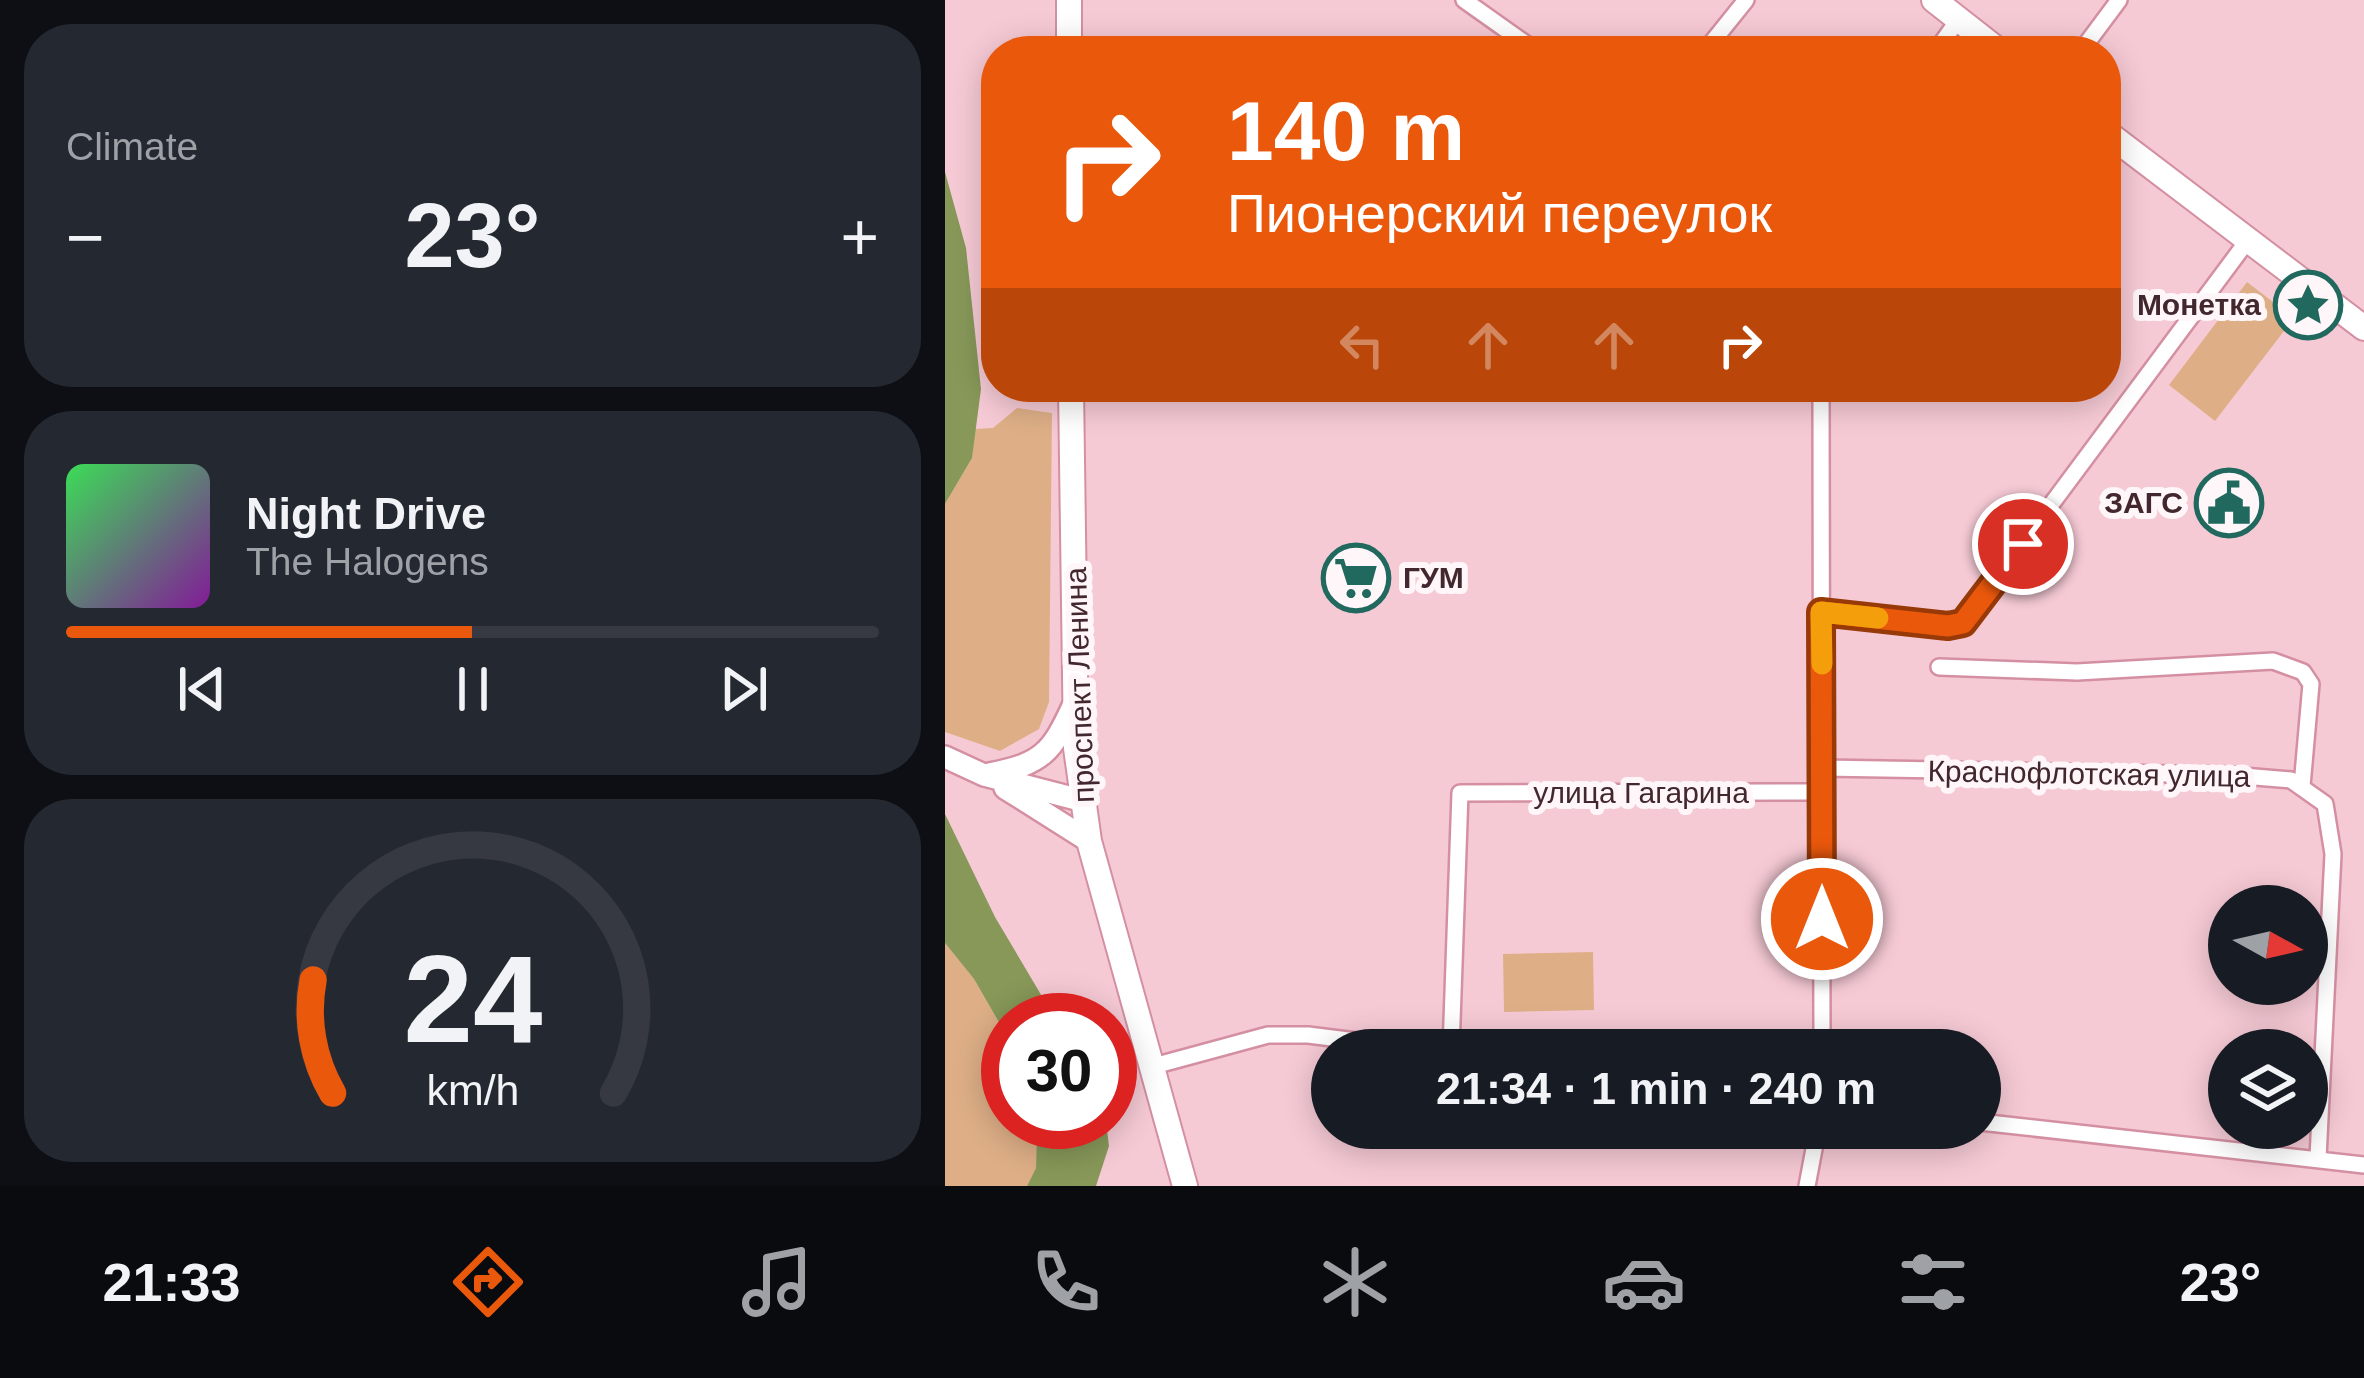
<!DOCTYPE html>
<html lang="en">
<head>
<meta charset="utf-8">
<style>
	body { margin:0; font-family:Helvetica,sans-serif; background:#242831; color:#f1f3f6; height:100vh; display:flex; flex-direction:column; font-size:45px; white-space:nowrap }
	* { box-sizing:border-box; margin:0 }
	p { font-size:39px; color:#9ea1a6 }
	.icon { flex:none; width:66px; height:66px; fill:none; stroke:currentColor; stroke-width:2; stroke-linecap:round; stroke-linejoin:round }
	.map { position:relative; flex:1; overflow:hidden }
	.details { display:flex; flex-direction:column; gap:24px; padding:24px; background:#0d0f14; width:945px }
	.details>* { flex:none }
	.top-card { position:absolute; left:36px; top:36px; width:1140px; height:366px; border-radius:48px; box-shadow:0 6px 30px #0003; background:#ea580c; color:#fff; overflow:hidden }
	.needle { width:78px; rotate:98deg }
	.tools { position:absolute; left:1263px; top:885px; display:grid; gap:24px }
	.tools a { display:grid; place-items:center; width:120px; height:120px; border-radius:50%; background:#171b24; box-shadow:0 6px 30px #0003; font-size:60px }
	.speed { position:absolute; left:36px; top:993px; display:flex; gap:24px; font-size:60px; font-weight:700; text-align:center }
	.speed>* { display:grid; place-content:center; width:156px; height:156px; border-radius:50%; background:#171b24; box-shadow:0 6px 30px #0003; line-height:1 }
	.speed .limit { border:18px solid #d22; background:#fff; color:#111 }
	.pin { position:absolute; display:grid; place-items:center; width:102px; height:102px; color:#fff; margin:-51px; border:6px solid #fff; border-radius:50%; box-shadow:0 3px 12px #0007 }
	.me { position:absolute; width:132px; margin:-66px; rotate:0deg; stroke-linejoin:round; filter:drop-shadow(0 0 9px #0008) }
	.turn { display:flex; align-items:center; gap:42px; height:252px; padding:0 48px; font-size:54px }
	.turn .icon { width:156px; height:156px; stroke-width:2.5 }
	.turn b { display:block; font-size:84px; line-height:102px }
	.lanes { display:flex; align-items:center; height:114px; padding:0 48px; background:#0003; justify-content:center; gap:60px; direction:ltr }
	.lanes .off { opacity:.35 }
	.big { font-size:90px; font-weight:700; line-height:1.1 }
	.details .tile { flex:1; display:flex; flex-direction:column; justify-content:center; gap:18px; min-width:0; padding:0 42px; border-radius:48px; background:#242831 }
	.details .dial { align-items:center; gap:0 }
	.dial svg { height:312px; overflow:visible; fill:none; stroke:#363941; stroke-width:7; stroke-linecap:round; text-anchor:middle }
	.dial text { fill:#f1f3f6; stroke:none }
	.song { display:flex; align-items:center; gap:36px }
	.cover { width:144px; height:144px; border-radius:18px; background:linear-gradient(135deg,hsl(130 70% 55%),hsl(290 70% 35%)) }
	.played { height:12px; border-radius:6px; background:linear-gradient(90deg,#ea580c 50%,#363941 50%) }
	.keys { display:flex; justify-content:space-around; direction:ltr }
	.heat { display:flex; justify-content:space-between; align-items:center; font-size:66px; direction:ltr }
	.trip { position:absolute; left:366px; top:1029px; width:690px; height:120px; border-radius:60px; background:#171b24; box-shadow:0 6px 30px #0003; font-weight:700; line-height:120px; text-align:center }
	.dock { display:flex; height:192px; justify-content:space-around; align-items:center; background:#090b0e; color:#9ea1a6 }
	.dock .icon { width:84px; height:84px }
	.dock .active { color:#ea580c }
	.dock b { font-size:54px; color:#f1f3f6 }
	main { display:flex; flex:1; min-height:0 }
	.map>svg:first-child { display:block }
</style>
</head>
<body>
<main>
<section class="details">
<div class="tile"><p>Climate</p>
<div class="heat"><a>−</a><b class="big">23°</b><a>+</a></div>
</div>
<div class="tile">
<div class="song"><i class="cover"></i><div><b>Night Drive</b><p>The Halogens</p></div></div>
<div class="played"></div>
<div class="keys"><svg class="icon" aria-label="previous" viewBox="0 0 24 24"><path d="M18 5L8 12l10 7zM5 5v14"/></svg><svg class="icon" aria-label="pause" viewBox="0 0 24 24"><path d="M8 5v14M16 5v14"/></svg><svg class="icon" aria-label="next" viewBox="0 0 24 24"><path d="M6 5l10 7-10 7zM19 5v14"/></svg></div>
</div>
<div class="tile dial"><svg viewBox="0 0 100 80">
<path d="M14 69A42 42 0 1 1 86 69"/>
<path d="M14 69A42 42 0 0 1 9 40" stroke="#ea580c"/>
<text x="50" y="56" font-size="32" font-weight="700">24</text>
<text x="50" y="72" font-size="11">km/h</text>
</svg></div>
</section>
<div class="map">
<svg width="1419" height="1186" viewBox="0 0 1419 1186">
	<rect width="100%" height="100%" fill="#f6cad5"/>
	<path fill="#deaf87" d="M1302 282 1349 318 1270 421 1224 385Z
		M72 408 107 413 104 702 94 729 55 751 0 732V504L27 458 29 429 48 428Z
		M0 943 29 979 63 1038V1122H92L91 1168 82 1186H0Z
		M648 952 649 1010 559 1012 558 954Z"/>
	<path fill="#879859" d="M0 172 21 248 36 389 27 458 0 504Z
		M0 814 50 917 111 1020H63V1038L29 979 0 943Z
		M92 1122H161L164 1146 151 1186H82L91 1168Z"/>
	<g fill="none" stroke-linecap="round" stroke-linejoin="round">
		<defs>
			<path id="minor" d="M519 0 591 51
				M760 51 801 0
				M991 51 1013 20
				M1136 51 1174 0
				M876 387 877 1050
				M876 612 1003 626 1018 623 1303 240
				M994 667 1132 672 1328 661 1358 672 1366 684 1357 786
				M878 768 1286 775 1346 780 1380 804 1388 854 1373 1158
				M506 1050 515 793 878 792
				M205 1067 323 1035H363L483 1050
				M1035 1122 1419 1165
				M862 1186 873 1128"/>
			<path id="secondary" d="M0 757 39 775 139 801
				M44 774C98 764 107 752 129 704
				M60 788 144 841"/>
			<path id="primary" d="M989 0 1054 51
				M124 51V0
				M1161 132 1419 328
				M126 387 131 748 144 841 240 1186"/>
		</defs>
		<use href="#minor" stroke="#d490a2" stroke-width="20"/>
		<use href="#secondary" stroke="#d490a2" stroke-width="26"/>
		<use href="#primary" stroke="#d490a2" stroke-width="28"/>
		<use href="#minor" stroke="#fff" stroke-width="15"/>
		<use href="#secondary" stroke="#fff" stroke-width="21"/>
		<use href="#primary" stroke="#fff" stroke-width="24"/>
	</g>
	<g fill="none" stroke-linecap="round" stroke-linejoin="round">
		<defs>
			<path id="route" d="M877 919 876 612 1003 626 1018 623 1078 544"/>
		</defs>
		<use href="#route" stroke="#983908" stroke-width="30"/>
		<use href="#route" stroke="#ea580c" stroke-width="21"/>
		<path stroke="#f59e0b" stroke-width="21" d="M877 664 876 612 933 618"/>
	</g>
	<defs>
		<symbol id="sight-ring" viewBox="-11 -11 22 22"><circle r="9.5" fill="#fef6f8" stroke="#21695e" stroke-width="1.5"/><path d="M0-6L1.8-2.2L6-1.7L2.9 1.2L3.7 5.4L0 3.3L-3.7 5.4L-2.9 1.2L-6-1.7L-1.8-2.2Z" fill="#21695e"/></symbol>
		<symbol id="civic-ring" viewBox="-11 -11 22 22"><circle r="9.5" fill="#fef6f8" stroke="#21695e" stroke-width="1.5"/><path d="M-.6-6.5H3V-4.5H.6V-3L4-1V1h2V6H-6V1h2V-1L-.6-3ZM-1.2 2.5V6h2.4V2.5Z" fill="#21695e"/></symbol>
		<symbol id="supermarket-ring" viewBox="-11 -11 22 22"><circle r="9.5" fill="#fef6f8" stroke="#21695e" stroke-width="1.5"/><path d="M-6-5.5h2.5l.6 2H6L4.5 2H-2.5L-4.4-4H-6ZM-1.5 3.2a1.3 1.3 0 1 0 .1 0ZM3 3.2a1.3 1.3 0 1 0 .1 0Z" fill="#21695e"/></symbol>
	</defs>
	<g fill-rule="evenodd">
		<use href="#sight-ring" x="1325" y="267" width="76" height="76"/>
		<use href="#civic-ring" x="1246" y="465" width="76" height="76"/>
		<use href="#supermarket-ring" x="373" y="540" width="76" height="76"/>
	</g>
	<g text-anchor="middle" stroke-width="12" stroke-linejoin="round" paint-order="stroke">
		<g font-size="30" font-weight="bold" fill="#42272f" stroke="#fef6f8" text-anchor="end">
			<text x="1316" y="315">Монетка</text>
			<text x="1238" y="513">ЗАГС</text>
			<text x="458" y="588" text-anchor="start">ГУМ</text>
		</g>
		<g font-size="30" fill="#42272f" stroke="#fef6f8">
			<text transform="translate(135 685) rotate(-92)" y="10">проспект Ленина</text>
			<text transform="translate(1144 774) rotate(1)" y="10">Краснофлотская улица</text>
			<text x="696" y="803">улица Гагарина</text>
		</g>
	</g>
</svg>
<div class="tools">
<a><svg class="needle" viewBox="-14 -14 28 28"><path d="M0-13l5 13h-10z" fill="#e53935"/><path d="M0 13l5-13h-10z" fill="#9ea1a6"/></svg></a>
<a><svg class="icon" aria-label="layers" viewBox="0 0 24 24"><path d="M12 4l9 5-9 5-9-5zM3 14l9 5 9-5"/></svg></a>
</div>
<div class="speed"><div class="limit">30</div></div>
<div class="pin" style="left:1078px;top:544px;background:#d93025"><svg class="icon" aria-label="arrive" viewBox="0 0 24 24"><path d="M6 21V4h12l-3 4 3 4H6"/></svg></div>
<svg class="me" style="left:877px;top:919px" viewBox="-20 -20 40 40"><circle r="17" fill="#ea580c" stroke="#fff" stroke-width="3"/><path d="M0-11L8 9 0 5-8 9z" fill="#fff"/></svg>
<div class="trip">21:34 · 1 min · 240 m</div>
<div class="top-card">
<div class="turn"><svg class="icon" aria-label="right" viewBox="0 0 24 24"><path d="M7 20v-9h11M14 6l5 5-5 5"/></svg><div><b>140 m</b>Пионерский переулок</div></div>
<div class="lanes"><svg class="icon off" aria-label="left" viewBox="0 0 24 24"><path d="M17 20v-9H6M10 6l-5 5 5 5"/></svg><svg class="icon off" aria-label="ahead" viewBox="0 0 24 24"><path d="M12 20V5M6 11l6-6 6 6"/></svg><svg class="icon off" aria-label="ahead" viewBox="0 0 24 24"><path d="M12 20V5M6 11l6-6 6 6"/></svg><svg class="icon" aria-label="right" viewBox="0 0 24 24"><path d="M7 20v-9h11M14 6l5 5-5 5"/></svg></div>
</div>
</div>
</main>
<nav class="dock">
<b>21:33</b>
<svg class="icon active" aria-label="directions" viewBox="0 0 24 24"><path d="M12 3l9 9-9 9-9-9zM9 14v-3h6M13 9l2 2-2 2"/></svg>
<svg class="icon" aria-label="music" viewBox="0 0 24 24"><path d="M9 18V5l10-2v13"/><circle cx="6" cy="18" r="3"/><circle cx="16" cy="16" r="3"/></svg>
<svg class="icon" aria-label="phone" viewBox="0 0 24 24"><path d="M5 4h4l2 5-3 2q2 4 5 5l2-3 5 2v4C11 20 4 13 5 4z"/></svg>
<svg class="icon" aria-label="climate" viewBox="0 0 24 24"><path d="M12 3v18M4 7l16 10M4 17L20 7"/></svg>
<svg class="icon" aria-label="car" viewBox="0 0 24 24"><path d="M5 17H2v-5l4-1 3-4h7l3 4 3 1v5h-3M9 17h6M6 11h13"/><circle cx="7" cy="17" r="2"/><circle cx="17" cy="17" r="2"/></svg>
<svg class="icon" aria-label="filters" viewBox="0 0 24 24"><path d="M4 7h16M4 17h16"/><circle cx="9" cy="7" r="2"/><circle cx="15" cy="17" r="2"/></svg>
<b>23°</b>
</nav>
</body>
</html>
